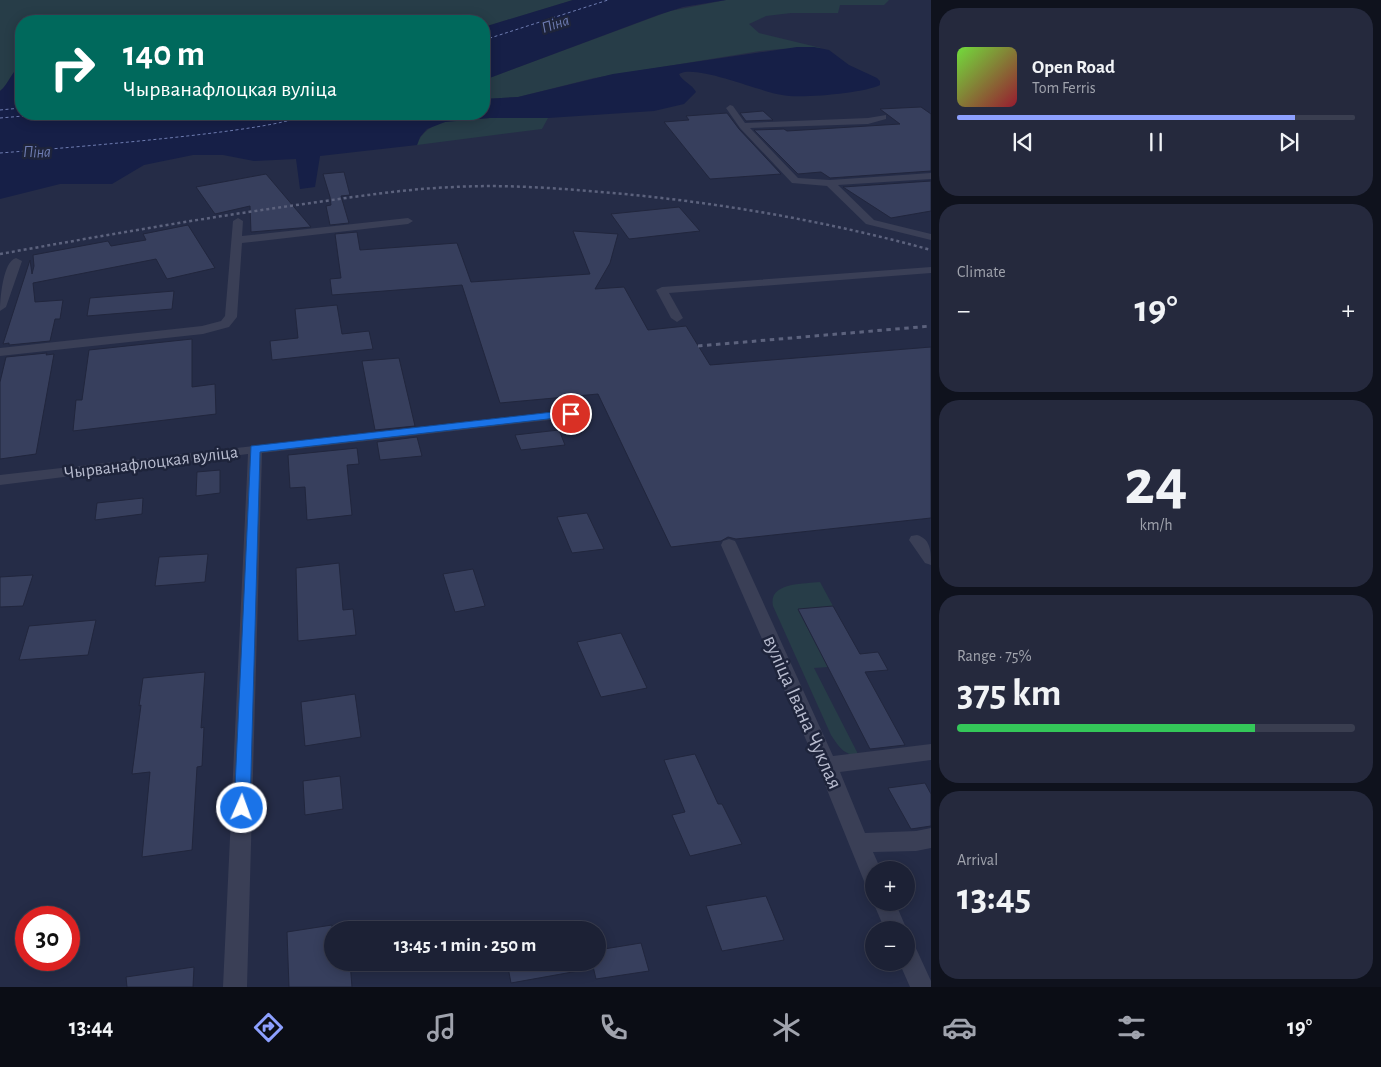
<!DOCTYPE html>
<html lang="en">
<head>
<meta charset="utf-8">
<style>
	body { margin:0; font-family:"Alegreya Sans",sans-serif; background:#25293d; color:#f1f3f6; height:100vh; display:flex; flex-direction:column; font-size:19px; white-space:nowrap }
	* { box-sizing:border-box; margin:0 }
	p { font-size:16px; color:#a0a3ad }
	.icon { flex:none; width:28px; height:28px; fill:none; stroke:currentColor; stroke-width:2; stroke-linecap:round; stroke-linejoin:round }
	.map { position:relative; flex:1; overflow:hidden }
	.panel { display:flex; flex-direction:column; gap:8px; padding:8px; background:#0f121d; width:450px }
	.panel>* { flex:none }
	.guide { position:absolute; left:15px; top:15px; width:475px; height:105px; border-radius:20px; box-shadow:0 2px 12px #0003,0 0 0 1px #3a3e50; background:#00695c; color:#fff; overflow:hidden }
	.fabs { position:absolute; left:865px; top:861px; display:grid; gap:10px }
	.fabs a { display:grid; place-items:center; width:50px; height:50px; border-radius:50%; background:#1c2135; box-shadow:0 2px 12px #0003,0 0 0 1px #3a3e50; font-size:25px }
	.speed { position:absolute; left:15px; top:906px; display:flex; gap:10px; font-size:25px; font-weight:700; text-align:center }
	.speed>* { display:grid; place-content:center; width:65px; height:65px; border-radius:50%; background:#1c2135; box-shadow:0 2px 12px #0003,0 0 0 1px #3a3e50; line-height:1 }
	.speed .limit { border:8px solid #d22; background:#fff; color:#111 }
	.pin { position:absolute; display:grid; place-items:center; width:42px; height:42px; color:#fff; margin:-21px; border:2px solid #fff; border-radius:50%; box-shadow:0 1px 5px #0007 }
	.me { position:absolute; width:55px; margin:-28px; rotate:2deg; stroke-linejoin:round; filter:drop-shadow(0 0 4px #0008) }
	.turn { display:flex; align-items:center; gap:18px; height:105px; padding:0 25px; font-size:22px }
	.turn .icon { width:65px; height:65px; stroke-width:2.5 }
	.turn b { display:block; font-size:35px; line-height:42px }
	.big { font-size:38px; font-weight:700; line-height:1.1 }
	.panel .card { flex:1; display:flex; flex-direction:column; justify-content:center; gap:8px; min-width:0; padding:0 18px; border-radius:20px; background:#25293d }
	.panel .dial { align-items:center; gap:0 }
	.dial b { font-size:65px; line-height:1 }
	.song { display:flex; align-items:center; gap:15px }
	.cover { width:60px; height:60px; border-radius:8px; background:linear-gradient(135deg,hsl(100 70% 55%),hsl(350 70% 35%)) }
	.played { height:5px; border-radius:2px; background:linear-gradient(90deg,#8da0ff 85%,#3a3e50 85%) }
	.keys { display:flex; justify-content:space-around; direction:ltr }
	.heat { display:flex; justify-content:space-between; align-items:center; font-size:28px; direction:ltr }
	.charge { height:8px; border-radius:4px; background:linear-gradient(90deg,#34c759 75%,#3a3e50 0) }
	.trip { position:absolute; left:324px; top:921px; width:282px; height:50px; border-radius:25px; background:#1c2135; box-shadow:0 2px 12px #0003,0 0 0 1px #3a3e50; font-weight:700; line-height:50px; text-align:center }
	.tabs { display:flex; height:80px; justify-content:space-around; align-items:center; background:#0b0d15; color:#a0a3ad }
	.tabs .icon { width:35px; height:35px }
	.tabs .selected { color:#8da0ff }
	.tabs b { font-size:22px; color:#f1f3f6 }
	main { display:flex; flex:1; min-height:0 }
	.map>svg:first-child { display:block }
</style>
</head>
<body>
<main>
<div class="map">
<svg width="931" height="987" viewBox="0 0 931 987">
	<rect width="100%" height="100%" fill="#252c47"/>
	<path fill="#273d48" d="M0 0H573L484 27V21H21V65C11 72 9 84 0 91Z
		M726 0H889L884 5H840L838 13H791L766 16 749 24 759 33 821 48 781 49 760 51 594 78 518 97 484 99V80L670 11Z
		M490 118H548L542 129 417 145C426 117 465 119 490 118Z
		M820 582 833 606 798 610 828 667 814 668 859 756C844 755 839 747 831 735L773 606C768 582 804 584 820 582Z"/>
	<path fill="#161f47" d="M573 0H726L683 7 658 15 484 80V27Z
		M797 47H814L829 50 849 65 877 78 880 81V85C865 93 799 99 782 95 760 92 696 64 679 74 682 81 692 84 696 92L684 104 654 111 548 118H490L445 122 427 129 420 137 417 145 320 156 315 187 300 189 296 159 254 161 223 155H193L144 165 112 184H60L0 199V91C9 84 11 72 21 65V114H484V99L518 97 613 74Z"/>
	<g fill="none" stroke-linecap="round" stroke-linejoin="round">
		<path stroke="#6e7cb1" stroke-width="1" stroke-dasharray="3 2.5" stroke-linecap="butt" d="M484 40 608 0
			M0 110 21 108
			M0 118 47 114
			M0 153C38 150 292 131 304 114"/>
	</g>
	<path fill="#373f5d" stroke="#21263d" d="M921 107 931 114V171L830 178 821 172 798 174 754 130 784 129 787 131 900 124 880 109Z
		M763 111 773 120 746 121 740 113Z
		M727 113 739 129 781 174 710 179 664 122 689 120 686 116Z
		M344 172 350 195 341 196 349 223 330 225 326 206 331 205 330 197 323 174Z
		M266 174 311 227 251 232 250 206 215 214 196 187Z
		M931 181V211L891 218 843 187Z
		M679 207 700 231 629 239 611 214Z
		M188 225 215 268 167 279 156 259 33 283 35 302 63 300 60 319H55L50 341 9 345V343L3 344 30 260 32 274 34 266 33 255 108 241 111 246 146 240 143 234Z
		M573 231 618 234 610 263 595 289 624 287 648 330 686 326 710 365 931 347V518L736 539 728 537 721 541 671 547 598 394 500 403 462 285 332 295 330 279 341 278 335 234 357 232 360 250 457 243 471 282 590 274Z
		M174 291 172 309 87 316 90 298Z
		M337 305 342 334 369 331 373 349 272 360 270 341 298 338 295 309Z
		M192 339V387L215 384 216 414 73 431 76 400H82L89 350Z
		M47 353 46 355 54 354 36 454 0 459V382L6 357Z
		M399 358 415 426 375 430 362 361Z
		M559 430 565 445 521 450 515 435Z
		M417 437 422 456 380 460 377 442Z
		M357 448 359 464 347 465 352 515 307 520 305 487 290 488 288 455Z
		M220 470V493L196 496 197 472Z
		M143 498 142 514 95 520 97 503Z
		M587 513 604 549 572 553 557 517Z
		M208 554 205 582 155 586 159 557Z
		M339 563 343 610 353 609 356 635 298 641 296 568Z
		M473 569 485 606 455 612 443 574Z
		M33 575 23 606 0 607V577Z
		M833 606 860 654 878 652 888 670 865 672 905 745 870 749 798 609Z
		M96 620 88 655 19 660 29 626Z
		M621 633 647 688 601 697 577 642Z
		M205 672 201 728 204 727 202 766 197 767 192 850 142 857 150 772 132 774 141 705 139 706 143 678Z
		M355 694 361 737 305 746 301 702Z
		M695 754 718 804H722L742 844 690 856 672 815 685 812 664 760Z
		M340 776 343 809 305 815 303 781Z
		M925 783 931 794V826L911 829 888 788Z
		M766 896 784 940 722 951 706 906Z
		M332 925V962H350L352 987H289L287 932Z
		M641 943 649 971 596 979 592 962H598V950Z
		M507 962H577L578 971 511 983Z
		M194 967 193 987H127L126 977Z"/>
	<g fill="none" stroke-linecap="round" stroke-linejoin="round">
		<path fill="#3a3f56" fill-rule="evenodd" d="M730 105 733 106 745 123 868 118 886 115V119L868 124 750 128 798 178 830 180 931 173V179L838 185 874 220 931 234V240L866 224 827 186 792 183 740 128 726 108Z
			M238 218 243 221 242 236 408 218 413 221 408 224 242 243 237 317 229 327 203 334 0 356V348L202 326 221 321 225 316 233 221Z
			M16 258 22 261 6 307 0 311C0 299 3 261 16 258Z
			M931 267V273L669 293 683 318 677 322 671 318 656 290 662 287Z
			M571 410 576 411 578 414 576 417 262 453 247 987H223L248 454 0 485V475Z
			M917 535C931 539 931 552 931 565L925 563 909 540 911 536Z
			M729 539 735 541 737 545 833 756 931 744V760L840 772 865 833 916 831 931 828V848L916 851 873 852 881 870H874V889L866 886 817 765 721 545 723 541Z
			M874 900V902H895L907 930 906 932V930H885L873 902Z
			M906 941 914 944 931 981V987H910L899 962H906Z"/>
		<path stroke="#5c627d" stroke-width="2.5" stroke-dasharray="3 3" stroke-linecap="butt" d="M0 254C101 236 202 218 304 204 354 197 403 189 454 187 511 184 568 189 624 194 728 204 830 222 931 250"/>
		<path stroke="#5c627d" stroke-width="3" stroke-dasharray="4.5 4.5" stroke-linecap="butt" d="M698 346 931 326"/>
	</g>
	<path fill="#1a73e8" stroke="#114b97" d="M571 410 574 411 576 414 574 416 260 452 250 808 247 812 242 814 236 812 234 808 251 446Z"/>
	<g text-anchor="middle" stroke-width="5" stroke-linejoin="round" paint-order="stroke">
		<g font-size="16" font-style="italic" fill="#6e7cb1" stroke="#1e243b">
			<text transform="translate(555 23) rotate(-18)" y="6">Піна</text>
			<text x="37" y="157">Піна</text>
		</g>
		<g font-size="18" fill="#b8bccf" stroke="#1e243b">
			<text transform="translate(151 462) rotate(-7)" y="6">Чырванафлоцкая вуліца</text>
		</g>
		<g font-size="21" fill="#b8bccf" stroke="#1e243b">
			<text transform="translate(803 712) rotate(66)" y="7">вуліца Івана Чуклая</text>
		</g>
	</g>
</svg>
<div class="fabs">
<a>+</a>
<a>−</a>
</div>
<div class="speed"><div class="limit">30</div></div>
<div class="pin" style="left:571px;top:414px;background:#d93025"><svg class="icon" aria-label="arrive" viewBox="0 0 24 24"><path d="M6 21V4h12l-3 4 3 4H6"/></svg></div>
<svg class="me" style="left:242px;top:808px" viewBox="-20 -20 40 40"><circle r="17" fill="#1a73e8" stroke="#fff" stroke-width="3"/><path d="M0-11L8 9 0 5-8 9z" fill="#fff"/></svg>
<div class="trip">13:45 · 1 min · 250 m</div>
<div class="guide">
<div class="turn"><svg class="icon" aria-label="right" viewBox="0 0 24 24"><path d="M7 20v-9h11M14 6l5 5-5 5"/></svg><div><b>140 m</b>Чырванафлоцкая вуліца</div></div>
</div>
</div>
<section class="panel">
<div class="card">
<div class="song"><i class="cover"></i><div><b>Open Road</b><p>Tom Ferris</p></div></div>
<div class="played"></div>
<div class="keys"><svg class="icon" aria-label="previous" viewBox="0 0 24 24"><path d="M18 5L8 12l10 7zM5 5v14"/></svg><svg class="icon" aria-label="pause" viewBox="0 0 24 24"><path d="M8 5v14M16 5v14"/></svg><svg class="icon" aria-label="next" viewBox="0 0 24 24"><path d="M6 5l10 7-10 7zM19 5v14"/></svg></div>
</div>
<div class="card"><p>Climate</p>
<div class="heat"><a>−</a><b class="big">19°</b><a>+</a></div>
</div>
<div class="card dial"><b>24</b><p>km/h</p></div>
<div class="card"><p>Range · 75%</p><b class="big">375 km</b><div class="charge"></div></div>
<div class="card"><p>Arrival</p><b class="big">13:45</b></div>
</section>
</main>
<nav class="tabs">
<b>13:44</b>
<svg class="icon selected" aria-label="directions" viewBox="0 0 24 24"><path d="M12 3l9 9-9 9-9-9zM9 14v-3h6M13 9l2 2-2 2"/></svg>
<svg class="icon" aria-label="music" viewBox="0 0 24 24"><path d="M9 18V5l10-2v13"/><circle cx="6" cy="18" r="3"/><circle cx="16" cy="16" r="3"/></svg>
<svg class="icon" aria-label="phone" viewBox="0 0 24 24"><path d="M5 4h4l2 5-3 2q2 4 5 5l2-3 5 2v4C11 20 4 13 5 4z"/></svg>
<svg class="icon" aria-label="climate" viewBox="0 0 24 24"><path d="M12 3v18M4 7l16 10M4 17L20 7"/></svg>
<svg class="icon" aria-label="car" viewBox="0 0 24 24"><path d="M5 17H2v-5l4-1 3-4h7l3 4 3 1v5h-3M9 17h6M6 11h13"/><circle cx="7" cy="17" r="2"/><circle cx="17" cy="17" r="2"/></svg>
<svg class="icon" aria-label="filters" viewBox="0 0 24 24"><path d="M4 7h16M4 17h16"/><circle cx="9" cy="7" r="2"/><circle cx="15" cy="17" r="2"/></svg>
<b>19°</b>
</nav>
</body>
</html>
